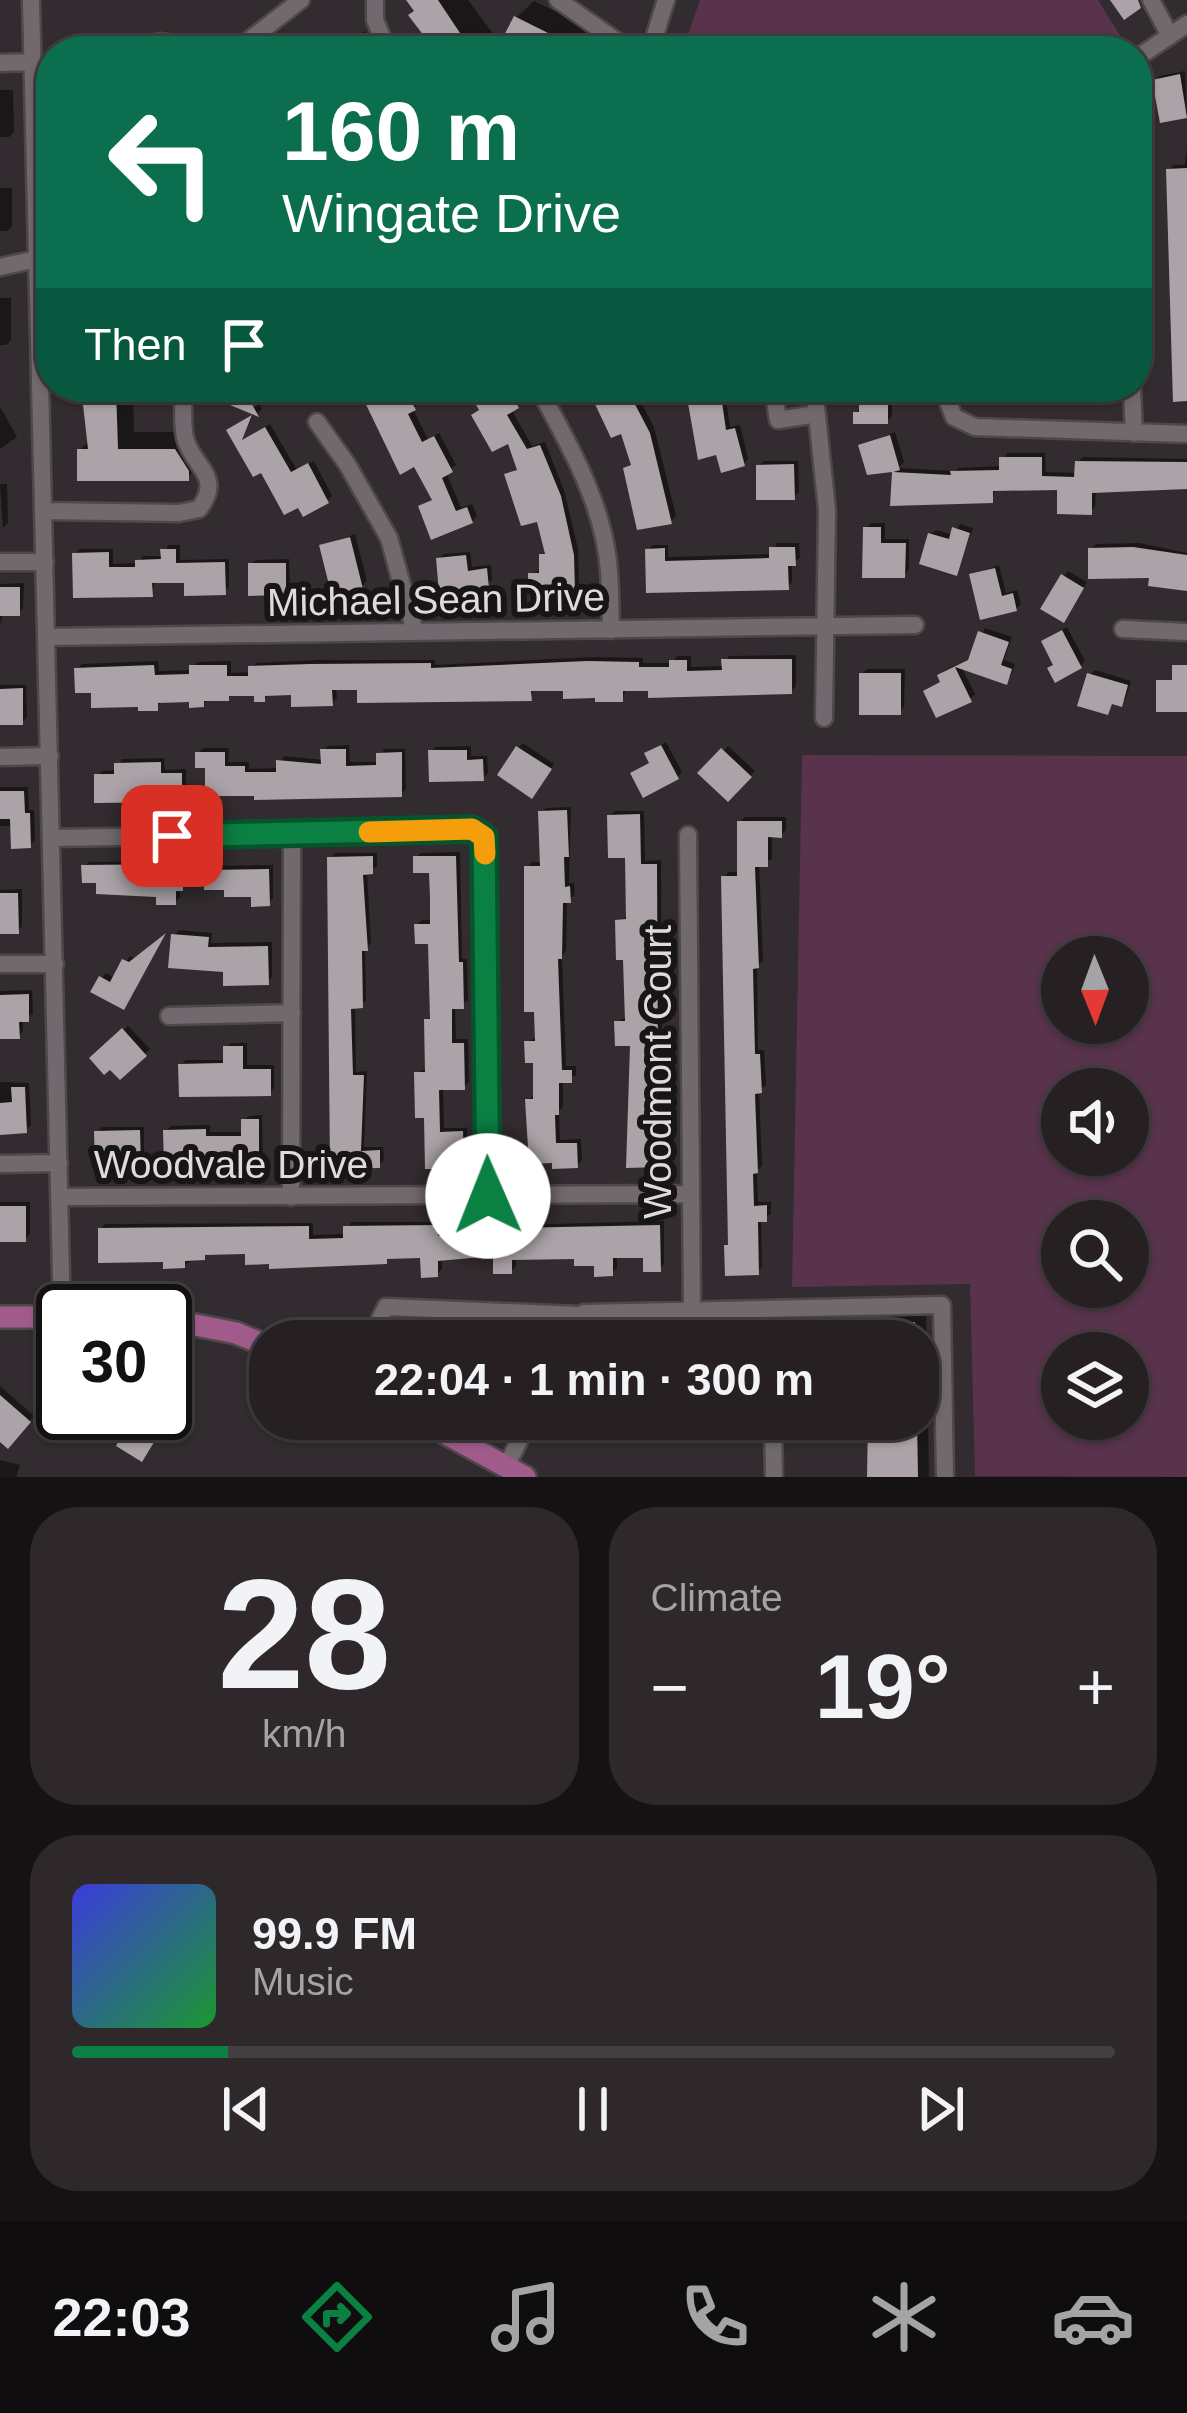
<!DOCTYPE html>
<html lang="en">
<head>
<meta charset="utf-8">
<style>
	body { margin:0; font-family:Arial,sans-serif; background:#2e282b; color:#f1f3f6; height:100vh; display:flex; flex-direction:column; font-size:45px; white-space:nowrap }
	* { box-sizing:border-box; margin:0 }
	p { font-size:39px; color:#a4a3a6 }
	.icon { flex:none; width:66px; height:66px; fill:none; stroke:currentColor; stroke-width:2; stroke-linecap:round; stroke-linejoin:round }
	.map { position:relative; height:1477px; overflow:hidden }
	.drawer { display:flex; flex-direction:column; gap:30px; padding:30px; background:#151213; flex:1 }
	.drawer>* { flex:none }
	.top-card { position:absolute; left:36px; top:36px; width:1116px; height:366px; border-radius:48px; box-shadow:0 3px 9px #0004,0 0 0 3px #423e41; background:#0b6e4f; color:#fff; overflow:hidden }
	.needle { width:78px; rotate:179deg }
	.buttons { position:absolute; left:1041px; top:936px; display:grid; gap:24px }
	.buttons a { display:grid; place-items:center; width:108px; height:108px; border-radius:50%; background:#262023; box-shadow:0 3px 9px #0004,0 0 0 3px #423e41; font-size:60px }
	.speed { position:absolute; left:36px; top:1284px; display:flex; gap:24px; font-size:60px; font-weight:700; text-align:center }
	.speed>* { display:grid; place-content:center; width:156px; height:156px; border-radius:50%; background:#262023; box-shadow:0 3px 9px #0004,0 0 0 3px #423e41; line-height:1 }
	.speed .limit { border:6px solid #111; border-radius:18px; background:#fff; color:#111 }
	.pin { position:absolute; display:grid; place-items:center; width:102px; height:102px; color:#fff; margin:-51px; border-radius:24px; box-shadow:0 6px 18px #0006 }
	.me { position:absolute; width:132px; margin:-66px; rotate:359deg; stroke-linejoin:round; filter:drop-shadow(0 0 9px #0008) }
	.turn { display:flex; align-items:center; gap:42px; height:252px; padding:0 48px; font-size:54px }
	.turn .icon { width:156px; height:156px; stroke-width:2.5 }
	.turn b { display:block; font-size:84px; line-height:102px }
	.then { display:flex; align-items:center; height:114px; padding:0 48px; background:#0003; gap:24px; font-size:45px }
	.big { font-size:90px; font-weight:800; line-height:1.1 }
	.drawer .widget { flex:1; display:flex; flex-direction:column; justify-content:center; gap:18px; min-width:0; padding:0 42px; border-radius:48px; background:#2e282b }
	.drawer .dial { align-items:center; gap:0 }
	.dial b { font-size:156px; line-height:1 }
	.song { display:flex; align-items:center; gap:36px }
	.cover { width:144px; height:144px; border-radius:18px; background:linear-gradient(135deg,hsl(240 70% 55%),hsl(130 70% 35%)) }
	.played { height:12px; border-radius:6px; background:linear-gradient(90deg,#0b8043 15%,#423e41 15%) }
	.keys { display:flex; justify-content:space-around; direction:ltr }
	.heat { display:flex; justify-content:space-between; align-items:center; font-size:66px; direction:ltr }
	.drawer .tiles { flex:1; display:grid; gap:30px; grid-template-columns:1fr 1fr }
	.widget:last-child { grid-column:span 2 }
	.trip { position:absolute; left:249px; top:1320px; width:690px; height:120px; border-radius:48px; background:#262023; box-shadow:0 3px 9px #0004,0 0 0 3px #423e41; font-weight:800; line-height:120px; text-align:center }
	.tabs { display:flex; height:192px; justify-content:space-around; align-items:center; background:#0f0d0e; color:#a4a3a6 }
	.tabs .icon { width:84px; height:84px }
	.tabs .active { color:#0b8043 }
	.tabs b { font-size:54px; color:#f1f3f6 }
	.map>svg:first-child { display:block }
</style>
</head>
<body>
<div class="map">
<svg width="1187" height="1477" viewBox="0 0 1187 1477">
	<rect width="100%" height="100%" fill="#322b2f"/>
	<path fill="#59324c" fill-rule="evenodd" d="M700 0H1098L1123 40 1102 51H682Z
		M802 755 1187 756V1477L975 1476 970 1284 792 1287ZM1062 957H1128V1023H1062ZM1062 1089H1128V1155H1062ZM1062 1221H1128V1287H1062ZM1062 1353H1128V1419H1062Z"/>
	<path fill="#0007" d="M411 0H468L502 46 516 18 534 1 590 28 578 51H445Z
		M365 31 383 51H343Z
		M1185 71 1187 115 1162 119 1155 81 1160 76Z
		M0 90H13L14 132 9 137H0Z
		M1187 147V398L1169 170 1174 165H1185Z
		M0 188H12V226L7 231H0Z
		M0 298H11V340L6 345H0Z
		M84 387H163L133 391 134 432H193L205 460 187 478 80 450 91 439Z
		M227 387H238L250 407H257L245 387H277L270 398 250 390 262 409 258 413 222 398Z
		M367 387H412L419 403 413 409 428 439 439 433 456 465 446 472 461 508 472 504 477 516 472 521 421 507 434 498Z
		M470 387H507L511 393 516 390 522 401 511 409 532 446 545 442 564 490 578 549 579 584 574 589 531 574 542 569V555L547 550 540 519 508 475 519 468 509 439 479 411Z
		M589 387H633L654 427 676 516 671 521 627 469 633 462 622 429Z
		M689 387H724L730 427 740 425 748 459 744 464 718 451 700 456Z
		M862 387H892V416L887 421 856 413 862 407Z
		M984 387H1029L1025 392 984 393Z
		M1 408 17 437 0 449V409Z
		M253 415 242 440 270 424 297 470 314 461 332 496 328 500 262 468 254 473 234 426Z
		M895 432 904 462 898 468 955 471 958 468 1002 466 1007 453H1045L1046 472 1077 473 1078 462 1083 457 1187 459V486L1096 490 1095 507 1090 512 1060 487 996 488 992 500 893 503 895 469 862 446Z
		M764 461H798L799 492 794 497 759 466Z
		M0 484H7L8 523 3 528Z
		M871 523H885V539H909V570L904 575 866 528Z
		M960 524 973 528 956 572 931 534 936 530 953 535Z
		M355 534 367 581 362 586 322 546Z
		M777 543H799L800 558 792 563V582L787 587 649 590 648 550 653 545H668V557L772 554Z
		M1139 543 1187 553V588L1091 549 1096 544Z
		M168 545H180V560L229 559V587L224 592 187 580H156L151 594 75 554 80 549H113V564L138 563 143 556H164Z
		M470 552 472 567 491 565 492 580 487 585 439 559 444 554Z
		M289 559 290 587 285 592 251 565 256 560Z
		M999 565 1006 593 1017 590 1021 604 1016 609 972 575Z
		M1068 571 1087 582 1068 614 1064 576Z
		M24 583 23 608 18 613H3L0 625V584Z
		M1067 627 1085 661 1080 666 1056 663 1049 637Z
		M985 628 1012 637 1004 660 1015 664 1011 676 1006 681 961 666 975 694 970 699 926 691 943 681 940 675 945 670 972 658Z
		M796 655V686L791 691 627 688 622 699 566 688H535L530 698 336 687 337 698 332 703 294 692 270 693 264 699 257 693H232L228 698H209L203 705 192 699 161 703 156 707 94 690 77 669 82 664 158 661 159 671 192 670 197 662 231 661V673L251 672 256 663 317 660H435V665L594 657 643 658V663H672L677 656H691V667L724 666 729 656Z
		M867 669H905L904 707 899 712 862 674Z
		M1095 670 1131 681 1126 698 1121 703 1114 701 1108 712 1090 675Z
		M0 685H26L27 717 22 722 0 723Z
		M666 742 682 772 677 777 633 773 652 761 653 749Z
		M523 743 554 764 537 790 518 748Z
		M349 745 350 762H379L384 749H405L406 789 401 794 257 797 208 765 198 753 203 748H229L228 762H249V769L279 768 284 756 324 760V751L328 746Z
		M471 746V756H487L488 773 483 778 431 752 436 747Z
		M728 746 755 771 728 798 702 773Z
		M164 758 165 770 186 769V794L181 799 97 776 102 771 117 770 122 759Z
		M0 787H28L29 810H34L35 840 30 845 13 826H0Z
		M571 807 569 883H574L575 895 567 900 566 951 562 956 566 1066H576V1075L563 1080V1107L559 1111 560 1140 581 1139 582 1160 577 1165 555 1166 528 1100 533 1096 536 1060 527 1042 538 1037 527 867 532 862H543L541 813 546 808Z
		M615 811H644L645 861 661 860 662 1066H666L664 1159 659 1164 633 1043 617 1022 627 1017 626 957 618 921 629 916 628 855 610 816Z
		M745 817H786V830L781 835 772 834V859L759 864 763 961 757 966 758 1050H764L766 1085 759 1090 762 1166 757 1170 758 1202H771V1214L761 1219 762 1267 757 1272 728 1069 724 877 729 872H740V822Z
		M460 852 462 959H467L468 1001 455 1006 456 1039H468L469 1082 464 1087H443L444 1128H467V1161L462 1166 427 1115 417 1073 428 1068 427 1020 433 1014 431 941 417 925 422 920H433L432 870 416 857 421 853Z
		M335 853H377V866L367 872 371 943 365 949 366 1001 355 1006 356 1072 367 1071 364 1147H383L384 1160 379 1165 333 1166 330 858Z
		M187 861V883L180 888V897L175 902 84 867 89 862Z
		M273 865V898L268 903 254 894 227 887 207 871 212 866Z
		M22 889V926L17 931H0V890Z
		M179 930 212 933 211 943 272 942V977L267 982 226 970 174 935Z
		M130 956 136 959 128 1002 102 978 106 973 115 978Z
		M32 990 33 1014 23 1019V1031L19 1036H0V991Z
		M128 1026 150 1049 120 1076 93 1059Z
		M231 1043H247V1065H274V1088L269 1093 181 1065 186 1060H226V1048Z
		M0 1082 29 1083 31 1125 26 1130 0 1132Z
		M262 1115 263 1159 258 1164 166 1131 171 1126 210 1125V1132H244V1120L249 1116Z
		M102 1127H144V1158L139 1162 97 1132Z
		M0 1202H30V1234L25 1239H0Z
		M515 1221V1225L664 1221V1264L659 1269 646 1255H617V1268L612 1273 577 1256 516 1257V1266L511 1271 496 1253 442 1258V1269L437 1274 423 1255 391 1256 386 1261H272L248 1251 209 1252 184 1265 101 1229 105 1224 313 1223V1235L346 1234 351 1222H441V1232H475L480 1222Z
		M926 1312 929 1477H870L871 1419H918V1341H798V1326L809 1314Z
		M421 1314 475 1317 471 1323 493 1334 502 1325 510 1330 518 1322 543 1334 539 1341H425L412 1323Z
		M765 1314V1341H584L594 1335V1327L605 1315Z
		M0 1386 34 1416 8 1444 0 1438Z
		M127 1413H159L168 1418 147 1453Z
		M0 1460 20 1465 16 1477H0Z"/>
	<path fill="#aba3a8" d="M406 0H438L472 51H442L438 46 434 49 408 15 414 11Z
		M1110 0H1138L1141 8 1124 20Z
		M514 16 584 51H496Z
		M1180 74 1187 118 1160 123 1152 80Z
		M1187 168V401L1173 402 1166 169Z
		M81 387H116L118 449H175L189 471V481H77V449H88Z
		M224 387H276L270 401 244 390 259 417 218 400Z
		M366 387H404L416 410 408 414 422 442 434 436 453 472 442 478 456 511 467 507 473 523 431 540 418 506 432 500 414 467 400 475 359 390Z
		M466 387H507L519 408 507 415 527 449 540 445 561 496 574 555 575 592 528 593V573H539V554H545L537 522 521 526 504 474 517 470 508 444 492 452 471 415 479 410Z
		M587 387H626L650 433 672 524 637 530 623 468 631 465 621 434 611 438Z
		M859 387H888V424H853V412H859Z
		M1069 387H1119V398L1069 399Z
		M720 388 726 430 735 428 745 466 721 473 716 455 698 460 686 392Z
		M252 415 242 440 265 427 291 472 308 463 329 503 303 517 298 508 284 515 261 473 253 477 226 430Z
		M890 435 900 470 893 472 951 475 950 471 999 470V457H1042V476L1074 477 1075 461 1187 462V489L1092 493V515L1057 514V490L993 491V503L890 506 892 472 867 475 858 445Z
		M794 464 795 500H756V465Z
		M863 527H881V543H906L905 578H862Z
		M952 527 970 533 957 576 919 564 928 533 949 539Z
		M350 537 363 589 332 597 319 545Z
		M769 547H795L796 566H788L789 590 646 593 645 549 665 548V561L769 558Z
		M1133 547 1187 555V591L1148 586 1149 578 1088 579V548Z
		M160 549H176V563L225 562 226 595 184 596V583H152L153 597 73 598 72 553 109 552V567H135V560L161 559Z
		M466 555 468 571 487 568 489 588 439 593 436 558Z
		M248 563H286V595L248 596Z
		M995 568 1002 596 1013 593 1017 611 980 620 969 574Z
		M1061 574 1084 588 1064 623 1040 609Z
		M0 587H20V616H0Z
		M1062 630 1082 668 1055 683 1047 668 1053 665 1041 641Z
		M978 631 1009 642 1001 665 1012 669 1007 685 955 667 972 702 936 718 923 691 940 682 937 675 968 660Z
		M721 659H792V694L648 698V691H623V702H595V698L563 699V691H531L532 701 357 703V690H332L333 706 291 707V695L265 696V702H254V696H229V701H204V707L189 708V702L158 703V711H138V707L91 708V693H75L74 668 154 665 155 675 189 674V665H227V676H248V666L310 664 431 663V668L587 661 639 662V667H669V660H687V671L722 670Z
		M1172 665H1187V712H1156V680H1172Z
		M859 673H901V715H859Z
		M1087 673 1128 685 1122 707 1112 704 1108 715 1077 706Z
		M23 688V725H0V689Z
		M661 745 679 779 643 798 630 773 649 763 644 753Z
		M516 746 552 769 532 799 497 775Z
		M721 748 752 777 728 802 697 773Z
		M320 749H346V766L376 765V753L402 752V797L254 800V796H205V768H195V752H225V766H245V772H276V760L321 764Z
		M428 750H467V760L483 759 484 781 429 782Z
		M161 762V773H182V802L94 803V774H114V763Z
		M0 791H24L25 813H30L31 848 11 849 10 819H0Z
		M567 810 569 857H564L565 887 570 886 571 903H563L562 959H558L562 1070H572V1083H559V1115H555L556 1143H577L578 1168 552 1169V1163L529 1164 525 1099H533V1063H525L524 1041H535L534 1012H524V866H540L538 811Z
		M640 814 641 864H657L658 1070H662V1113H659L660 1167 626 1168 630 1046H615L614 1021H625L623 960H616L615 920 626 919 625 858H608L607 815Z
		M737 821H782V838L768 837V867H755L759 968 753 969 755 1054H760L762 1093 755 1094 758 1173 753 1174 754 1206 767 1205V1222H758L759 1275 725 1276 724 1245H728L721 876H737Z
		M373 856V874L363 875 368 951H362L363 1008 351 1009 353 1075H364L361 1151 380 1150V1168L330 1169 327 857Z
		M413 856H456L459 962H463L464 1009H452V1043H464L465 1090H439L440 1132 463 1131 464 1169H425L424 1118H415L414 1072H425L424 1019H430L428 944H415L414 924H430V897L429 873H413Z
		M183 864V891H176V905H156V897L96 894V883H82L81 865Z
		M269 869 270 906 251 907V897H224V890H204V870Z
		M0 893H18L19 934H0Z
		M166 933 124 1010 90 992 99 976 110 982 122 959 129 962Z
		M171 934 209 937 208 947 268 946 269 985 223 986V972L168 968Z
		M29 994V1022H19L20 1039H0V995Z
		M122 1028 147 1056 120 1080 110 1070 104 1075 89 1058Z
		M223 1046H243V1069H271V1096L179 1097 178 1064 223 1063Z
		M11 1087H25L27 1133 0 1135V1103L12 1102Z
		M241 1119H259V1167H164L163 1130 206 1129V1136H241Z
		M140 1130 141 1165 95 1166 94 1131Z
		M0 1206H26V1242H0Z
		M437 1225 438 1236H472V1225H511V1228L660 1225 661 1272H643V1258H613V1276L594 1277V1266H574V1259L512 1260V1274H493V1256L438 1261V1277L421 1278 420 1258 387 1259V1264L269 1269V1264L245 1265V1254L205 1255V1260L185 1261V1268L163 1269V1262L98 1263V1228L309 1226V1239L343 1238V1226Z
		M410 1321 463 1323 469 1326 466 1332 483 1341H421L404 1332Z
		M915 1322 916 1341H795V1324Z
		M755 1325V1341H591V1326Z
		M51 1388 63 1389V1413H97L96 1425 76 1424V1430L57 1429 58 1423 51 1422 49 1413Z
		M0 1395 31 1422 8 1449 0 1442Z
		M123 1413H147L165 1424 142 1462 116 1446 121 1436 112 1431Z
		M868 1419H917L918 1477H867Z"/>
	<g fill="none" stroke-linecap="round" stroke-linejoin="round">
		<defs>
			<path id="minor" d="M31 0 62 1317
				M375 0V20L388 51
				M558 0 631 51
				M1151 0 1170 36
				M136 51 138 47 160 42 225 51
				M235 51 301 0
				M650 51 666 0
				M1137 58 1187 24
				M0 63 33 62
				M0 267 51 256
				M538 387C566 440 598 493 607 554 611 578 610 605 611 630
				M773 387 778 420 817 414
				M814 387 827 510 824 718
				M942 387 954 417 975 427 1187 434
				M1132 387 1134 433
				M317 422 347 464 389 538 415 632
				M44 511 179 513 199 509C224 475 193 468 185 438 182 422 183 403 184 387
				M0 562H45
				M1123 629 1187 632
				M47 637 915 625
				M0 757 50 756
				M688 835 692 1308
				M52 838 479 831 485 852 488 1195
				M0 964H55
				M169 1016 292 1013
				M0 1164 59 1163
				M60 1197 691 1194
				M291 1197 292 833
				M369 1341 386 1307 579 1315
				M563 1341 575 1318 584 1313 942 1305 945 1477
				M773 1419 774 1477
				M506 1467 530 1419"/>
			<path id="major" d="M0 1317H63
				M165 1319 236 1333 270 1347
				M419 1419 525 1477"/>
		</defs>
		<use href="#minor" stroke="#4d484a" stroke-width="21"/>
		<use href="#major" stroke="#4d484a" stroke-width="26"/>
		<use href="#minor" stroke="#71696e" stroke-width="16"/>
		<use href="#major" stroke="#a05b8b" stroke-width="21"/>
	</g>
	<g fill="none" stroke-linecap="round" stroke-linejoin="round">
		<defs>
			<path id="route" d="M172 836 472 829 484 837 488 1196"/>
		</defs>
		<use href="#route" stroke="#07532c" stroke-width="30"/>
		<use href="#route" stroke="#0b8043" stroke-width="21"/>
		<path stroke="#f59e0b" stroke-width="21" d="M369 832 472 829 484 837 485 854"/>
	</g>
	<g text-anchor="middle" stroke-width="12" stroke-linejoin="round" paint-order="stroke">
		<g font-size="39" fill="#dfdbdd" stroke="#181517">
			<text transform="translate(436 599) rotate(-1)" y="14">Michael Sean Drive</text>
			<text transform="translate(657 1072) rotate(-90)" y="14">Woodmont Court</text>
			<text x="231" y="1178">Woodvale Drive</text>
		</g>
	</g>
</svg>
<div class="buttons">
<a><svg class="needle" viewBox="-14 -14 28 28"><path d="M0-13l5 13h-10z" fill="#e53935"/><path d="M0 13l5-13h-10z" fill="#a4a3a6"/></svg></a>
<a><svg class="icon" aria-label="sound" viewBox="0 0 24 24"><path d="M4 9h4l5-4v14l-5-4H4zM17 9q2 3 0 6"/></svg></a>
<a><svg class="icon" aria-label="search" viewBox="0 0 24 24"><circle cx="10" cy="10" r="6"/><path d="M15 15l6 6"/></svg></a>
<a><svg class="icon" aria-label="layers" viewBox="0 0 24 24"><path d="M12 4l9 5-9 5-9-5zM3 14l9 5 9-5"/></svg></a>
</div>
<div class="speed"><div class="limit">30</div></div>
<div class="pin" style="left:172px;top:836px;background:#d93025"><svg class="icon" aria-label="arrive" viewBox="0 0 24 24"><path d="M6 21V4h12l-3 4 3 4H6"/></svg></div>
<svg class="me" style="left:488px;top:1196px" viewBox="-20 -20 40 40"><circle r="19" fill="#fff"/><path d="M0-13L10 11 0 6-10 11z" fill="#0b8043"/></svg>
<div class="trip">22:04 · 1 min · 300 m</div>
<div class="top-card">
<div class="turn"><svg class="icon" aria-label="left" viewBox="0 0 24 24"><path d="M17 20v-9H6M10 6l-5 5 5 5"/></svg><div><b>160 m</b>Wingate Drive</div></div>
<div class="then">Then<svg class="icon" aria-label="arrive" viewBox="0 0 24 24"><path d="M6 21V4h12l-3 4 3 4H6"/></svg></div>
</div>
</div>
<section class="drawer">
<div class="tiles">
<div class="widget dial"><b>28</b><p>km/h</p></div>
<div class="widget"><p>Climate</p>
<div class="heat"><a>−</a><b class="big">19°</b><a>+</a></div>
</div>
<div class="widget">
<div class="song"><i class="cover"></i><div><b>99.9 FM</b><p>Music</p></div></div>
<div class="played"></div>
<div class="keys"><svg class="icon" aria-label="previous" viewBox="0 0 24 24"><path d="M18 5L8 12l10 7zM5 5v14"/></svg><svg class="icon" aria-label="pause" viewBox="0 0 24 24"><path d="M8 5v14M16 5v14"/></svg><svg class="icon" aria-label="next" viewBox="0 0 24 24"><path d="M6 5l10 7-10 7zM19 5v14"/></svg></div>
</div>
</div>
</section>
<nav class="tabs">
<b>22:03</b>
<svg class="icon active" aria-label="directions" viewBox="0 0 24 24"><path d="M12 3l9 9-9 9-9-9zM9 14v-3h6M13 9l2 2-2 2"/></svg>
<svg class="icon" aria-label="music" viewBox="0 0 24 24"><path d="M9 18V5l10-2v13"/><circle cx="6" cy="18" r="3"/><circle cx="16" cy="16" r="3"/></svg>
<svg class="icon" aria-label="phone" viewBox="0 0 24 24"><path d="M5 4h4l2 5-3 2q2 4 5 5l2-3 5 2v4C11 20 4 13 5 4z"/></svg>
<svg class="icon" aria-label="climate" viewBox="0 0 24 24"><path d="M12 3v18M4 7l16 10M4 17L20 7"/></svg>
<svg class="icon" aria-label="car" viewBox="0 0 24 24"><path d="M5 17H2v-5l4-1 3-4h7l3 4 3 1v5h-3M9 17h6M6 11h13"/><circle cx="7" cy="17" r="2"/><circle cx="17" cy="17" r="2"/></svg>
</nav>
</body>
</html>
